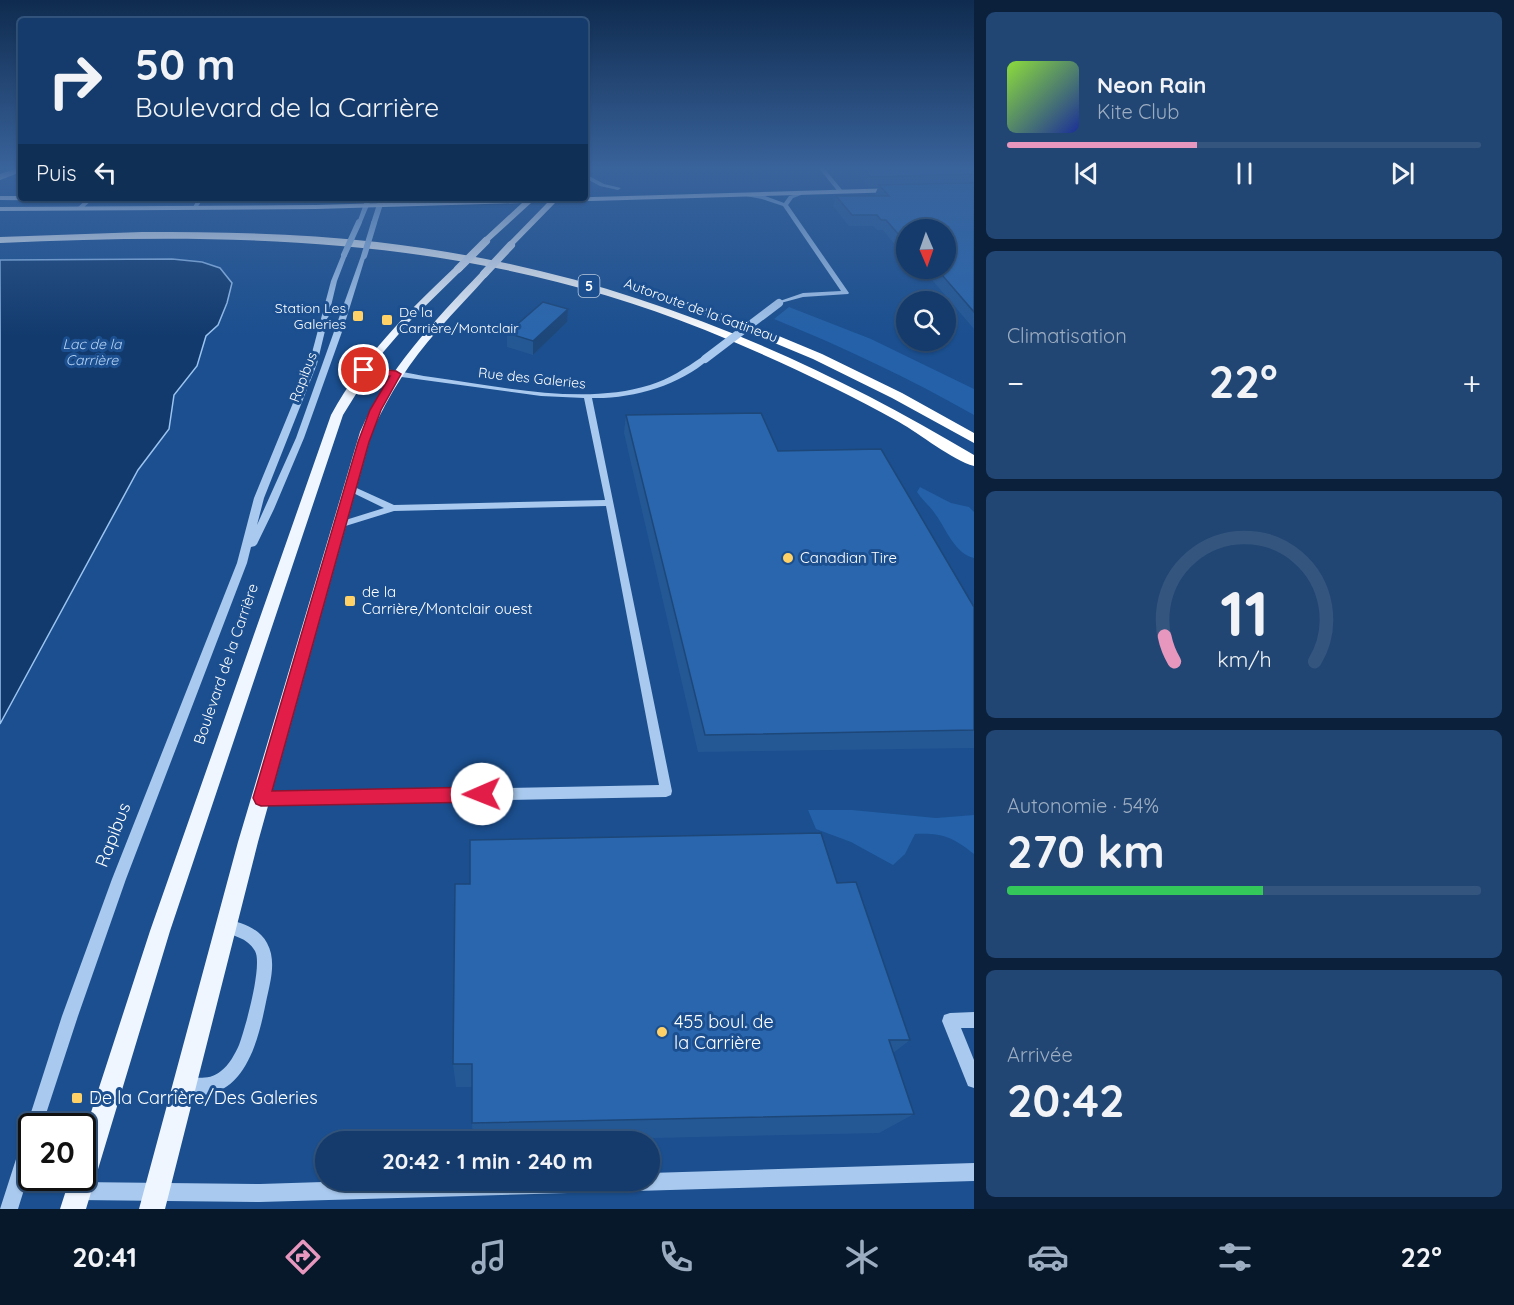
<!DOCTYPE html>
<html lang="fr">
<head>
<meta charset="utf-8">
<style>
	body { margin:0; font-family:Quicksand,sans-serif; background:#214673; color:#f1f3f6; height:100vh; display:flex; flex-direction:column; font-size:22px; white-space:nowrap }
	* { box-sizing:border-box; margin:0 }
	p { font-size:20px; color:#9dadc1 }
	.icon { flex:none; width:33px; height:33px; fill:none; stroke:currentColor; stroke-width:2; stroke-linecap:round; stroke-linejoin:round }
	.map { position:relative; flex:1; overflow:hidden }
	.panel { display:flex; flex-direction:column; gap:12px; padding:12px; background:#0b203b; width:540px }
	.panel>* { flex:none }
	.top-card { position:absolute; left:18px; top:18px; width:570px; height:183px; border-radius:6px; box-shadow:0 2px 4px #0004,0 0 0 2px #33557e; background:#143b6b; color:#f1f3f6; overflow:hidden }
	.needle { width:39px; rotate:178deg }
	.buttons { position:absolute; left:896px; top:219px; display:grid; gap:12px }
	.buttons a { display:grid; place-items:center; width:60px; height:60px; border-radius:50%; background:#143b6b; box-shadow:0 2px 4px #0004,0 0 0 2px #33557e; font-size:30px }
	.speed { position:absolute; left:18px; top:1113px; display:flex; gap:12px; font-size:30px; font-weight:700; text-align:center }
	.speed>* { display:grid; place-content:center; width:78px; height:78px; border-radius:50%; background:#143b6b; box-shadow:0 2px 4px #0004,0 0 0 2px #33557e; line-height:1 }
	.speed .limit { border:3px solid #111; border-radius:9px; background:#fff; color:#111 }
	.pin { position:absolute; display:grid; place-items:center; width:51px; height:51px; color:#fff; margin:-26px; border:3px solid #fff; border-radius:50%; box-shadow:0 2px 6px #0007 }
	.me { position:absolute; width:66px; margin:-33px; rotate:269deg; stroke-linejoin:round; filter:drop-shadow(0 0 4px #0008) }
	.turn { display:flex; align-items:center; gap:21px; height:126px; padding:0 18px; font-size:27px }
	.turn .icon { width:78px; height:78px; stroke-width:2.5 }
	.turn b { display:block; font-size:42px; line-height:51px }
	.then { display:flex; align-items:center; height:57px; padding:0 18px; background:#0003; gap:12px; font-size:22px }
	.big { font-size:45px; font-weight:800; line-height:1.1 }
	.panel .tile { flex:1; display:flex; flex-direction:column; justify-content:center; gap:9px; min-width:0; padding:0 21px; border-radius:9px; background:#214673 }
	.panel .dial { align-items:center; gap:0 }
	.dial svg { height:156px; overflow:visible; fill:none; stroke:#33557e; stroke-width:7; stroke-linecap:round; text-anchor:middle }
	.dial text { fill:#f1f3f6; stroke:none }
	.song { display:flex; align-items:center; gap:18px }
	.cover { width:72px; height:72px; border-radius:9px; background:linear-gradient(135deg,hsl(90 70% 55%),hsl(230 70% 35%)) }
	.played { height:6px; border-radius:3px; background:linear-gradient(90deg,#e797bd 40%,#33557e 40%) }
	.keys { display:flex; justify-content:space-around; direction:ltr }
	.heat { display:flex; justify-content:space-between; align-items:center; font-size:33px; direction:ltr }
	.charge { height:9px; border-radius:4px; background:linear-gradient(90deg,#34c759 54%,#33557e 0) }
	.trip { position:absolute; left:315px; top:1131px; width:345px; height:60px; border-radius:30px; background:#143b6b; box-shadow:0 2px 4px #0004,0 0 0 2px #33557e; font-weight:800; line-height:60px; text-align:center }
	.menu { display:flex; height:96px; justify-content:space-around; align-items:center; background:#08182b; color:#9dadc1 }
	.menu .icon { width:42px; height:42px }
	.menu .active { color:#e797bd }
	.menu b { font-size:27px; color:#f1f3f6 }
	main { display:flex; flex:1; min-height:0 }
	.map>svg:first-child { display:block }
</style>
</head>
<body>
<main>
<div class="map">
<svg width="974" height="1209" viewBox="0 0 974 1209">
	<rect width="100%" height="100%" fill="#1b4f8f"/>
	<path fill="#2461a8" d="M789 307 871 339 974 389V415C909 378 843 347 774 319Z
		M920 487 951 503 969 507 974 512V558C955 554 946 529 936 515 931 507 923 501 917 492Z
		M808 810H852L936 818 974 815V854C952 837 943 833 915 834L905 854 893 865 851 842 816 829Z"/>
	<path fill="#123a6d" stroke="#9cc4f0" stroke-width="1.5" d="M172 259 202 262 220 268 232 283 227 303 218 325 206 336 197 366 174 395 169 429 138 470 0 724V260Z"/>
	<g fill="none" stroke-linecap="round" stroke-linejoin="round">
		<path fill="#a9c9ee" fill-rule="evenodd" d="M818 167H823L843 191V193H839Z
			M585 174 604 184 621 188 618 190 600 186 585 178Z
			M748 193 765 196 784 203 789 196 801 193V195L793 198 788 205 849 293 848 294 803 297 777 304V302L803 293 841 291 783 206 762 199 746 196 745 195Z
			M88 198H94L81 210H77V208Z
			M198 198H204L196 209H192Z
			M366 198H372L362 222 357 223Z
			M379 198H385L377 223 374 225 371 223Z
			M342 254 347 255 337 281 317 364 264 498 257 525 296 438 361 256 366 255 343 329 304 438 274 509 257 544 255 546 251 547 247 563 126 879 78 1016 42 1126H32V1164L18 1209H0L62 1016 112 879 237 563 254 498 309 364 331 281Z
			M702 357 709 359C679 386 632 399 592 398L672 791 671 795 666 797 261 805 256 803 255 799 256 795 261 793 659 785 606 506 394 511 339 528 334 525 336 523 384 508 347 490 345 488 350 485 394 505 605 500 584 398 541 396 365 372H362V368C382 366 410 374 431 377 499 386 583 406 650 385 669 379 686 368 702 357Z
			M225 919C241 922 259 928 267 943 277 961 270 983 266 1002 259 1037 247 1090 204 1095 195 1096 186 1095 177 1092L175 1086 177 1080C192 1074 207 1083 221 1071 229 1065 235 1054 239 1045 245 1029 263 965 255 951 247 937 233 936 220 931L218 926 220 921Z
			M974 1012V1028H961L974 1060V1088L968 1086 942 1021 944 1015 950 1013Z
			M974 1163V1181L260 1202 78 1200 72 1197 69 1191 72 1185 78 1182 260 1184 386 1180H650V1173Z"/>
		<path fill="#f0f6ff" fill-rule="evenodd" d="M897 188 901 190 900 192 556 202 511 248 507 245 508 243 547 203H531L486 244 482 241 483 239 522 203 316 209 0 211V207L316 205Z
			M0 196H21V198L107 199 103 201 0 200Z
			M455 267 463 269 410 321 379 357 343 415 170 931 86 1209H60L70 1178H82V1140L150 931 331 415C363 357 407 312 455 267Z
			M481 272 489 274C473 293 454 311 438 330 410 361 389 394 372 432L258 842 165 1209H139L238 842 360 432C388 369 434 321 481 272Z"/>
		<path fill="#fff" fill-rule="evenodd" d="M21 167V172L0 180V174Z
			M142 232C220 232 299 233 377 242 596 267 786 343 974 455V466C952 460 920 434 899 422 836 387 771 357 705 330 473 237 246 232 0 243V237Z
			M652 290 740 320 822 354 902 393 974 433V443L892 398 813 359 731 325 648 295 646 293Z"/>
		<path stroke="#a9c9ee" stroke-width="6" d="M344 255 359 222
			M364 256 374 223"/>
		<path stroke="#a9c9ee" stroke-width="8" d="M705 359 779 303"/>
		<path stroke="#f0f6ff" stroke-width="8" d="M458 269 486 241
			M484 274 511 245"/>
	</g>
	<path fill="#245895" d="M851 167H974V329L922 268H945L906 230V256H904L883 230H877L873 226H849L833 206 836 196H876L875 195 878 187H868Z
		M567 322 533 355 507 347V333Z
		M626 415 778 451 974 607V748L698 752 624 433Z
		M837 883 910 1040 893 1053 914 1114 879 1133 473 1142 472 1123V1087H456L453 1064Z"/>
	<path fill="#1d4779" d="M568 309 567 322 533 355V341Z"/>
	<path fill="#2a66ad" stroke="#1d4779" stroke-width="1.5" d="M862 167H974V174L871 177Z
		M974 183V312L936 268H945V230H906V243L886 220H881L877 215H852L836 196H889L879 185Z
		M543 302 568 309 533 341 507 333Z
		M761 413 778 451 881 449 974 607V730L705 735 626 415Z
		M821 833 837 883 856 882 910 1040H889L914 1114 472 1123V1064H453L455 884H470V840Z"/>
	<linearGradient id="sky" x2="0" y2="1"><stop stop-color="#0f2b4f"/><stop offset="0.5" stop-color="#39639b"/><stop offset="1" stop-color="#39639b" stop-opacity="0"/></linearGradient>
	<rect width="974" height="336" fill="url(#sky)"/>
	<path fill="#e11d48" stroke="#92132f" stroke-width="1.5" d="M364 367 396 371 401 374 381 410 369 442 272 791 482 787 488 789 490 794 488 799 482 802 261 806 256 804 253 798 358 442 370 410 390 376 361 372 360 370Z"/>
	<g fill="#ffd166" stroke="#1b4f8f" stroke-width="2">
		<rect x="352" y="310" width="12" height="12" rx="3"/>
		<rect x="381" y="314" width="12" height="12" rx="3"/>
		<circle cx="788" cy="558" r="6"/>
		<rect x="344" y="595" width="12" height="12" rx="3"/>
		<circle cx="662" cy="1032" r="6"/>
		<rect x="71" y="1092" width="12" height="12" rx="3"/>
	</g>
	<g text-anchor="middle" stroke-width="6" stroke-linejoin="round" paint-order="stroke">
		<rect fill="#1b4f8f" stroke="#bbcadd" stroke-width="1.5" x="578.5" y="275" width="21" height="22" rx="4.5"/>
		<g font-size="14" font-weight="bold" fill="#fff">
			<text x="589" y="291">5</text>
		</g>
		<g font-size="14" fill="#fff" stroke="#1b4f8f" text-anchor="end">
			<text x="346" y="313">Station Les<tspan x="346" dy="16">Galeries</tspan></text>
			<text x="399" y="317" text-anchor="start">De la<tspan x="399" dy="16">Carrière/Montclair</tspan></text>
		</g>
		<g font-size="14" fill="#fff" stroke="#1b4f8f">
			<text transform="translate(701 310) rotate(20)" y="5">Autoroute de la Gatineau</text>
			<text transform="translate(303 377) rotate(-69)" y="5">Rapibus</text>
			<text transform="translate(532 378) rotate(6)" y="5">Rue des Galeries</text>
		</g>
		<g font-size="14" font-style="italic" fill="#b5d3f5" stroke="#1b4f8f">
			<text x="92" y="349">Lac de la<tspan x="92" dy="16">Carrière</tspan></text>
		</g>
		<g font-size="15" fill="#fff" stroke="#1b4f8f" text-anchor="start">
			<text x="800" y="563">Canadian Tire</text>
			<text x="362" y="597">de la<tspan x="362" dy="17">Carrière/Montclair ouest</tspan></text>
		</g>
		<g font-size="15" fill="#fff" stroke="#1b4f8f">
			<text transform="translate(226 664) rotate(-71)" y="5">Boulevard de la Carrière</text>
		</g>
		<g font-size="18" fill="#fff" stroke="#1b4f8f">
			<text transform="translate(113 835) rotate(-69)" y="6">Rapibus</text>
		</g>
		<g font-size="18" fill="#fff" stroke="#1b4f8f" text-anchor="start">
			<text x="674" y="1028">455 boul. de<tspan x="674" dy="21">la Carrière</tspan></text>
			<text x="89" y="1104">De la Carrière/Des Galeries</text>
		</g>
	</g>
</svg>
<div class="buttons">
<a><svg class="needle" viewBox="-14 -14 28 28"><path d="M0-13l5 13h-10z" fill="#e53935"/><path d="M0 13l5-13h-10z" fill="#9dadc1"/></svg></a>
<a><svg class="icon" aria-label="search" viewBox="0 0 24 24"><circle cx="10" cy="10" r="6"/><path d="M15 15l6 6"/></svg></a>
</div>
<div class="speed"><div class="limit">20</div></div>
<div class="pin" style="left:364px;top:370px;background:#d93025"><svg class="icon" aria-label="arrive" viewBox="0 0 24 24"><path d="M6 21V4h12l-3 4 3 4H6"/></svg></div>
<svg class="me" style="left:482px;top:794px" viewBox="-20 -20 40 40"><circle r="19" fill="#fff"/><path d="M0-13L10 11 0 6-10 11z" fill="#e11d48"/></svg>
<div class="trip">20:42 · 1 min · 240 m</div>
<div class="top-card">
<div class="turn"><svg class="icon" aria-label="right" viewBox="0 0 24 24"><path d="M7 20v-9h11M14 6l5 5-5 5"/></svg><div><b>50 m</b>Boulevard de la Carrière</div></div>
<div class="then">Puis<svg class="icon" aria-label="left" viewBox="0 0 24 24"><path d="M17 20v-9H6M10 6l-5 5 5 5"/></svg></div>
</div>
</div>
<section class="panel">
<div class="tile">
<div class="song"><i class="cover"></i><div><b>Neon Rain</b><p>Kite Club</p></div></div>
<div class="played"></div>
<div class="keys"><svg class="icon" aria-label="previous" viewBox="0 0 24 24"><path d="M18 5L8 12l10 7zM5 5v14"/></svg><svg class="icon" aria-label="pause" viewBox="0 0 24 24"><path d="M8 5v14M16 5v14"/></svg><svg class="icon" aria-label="next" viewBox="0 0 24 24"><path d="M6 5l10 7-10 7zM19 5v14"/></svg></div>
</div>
<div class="tile"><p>Climatisation</p>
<div class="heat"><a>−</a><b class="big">22°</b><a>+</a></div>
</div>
<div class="tile dial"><svg viewBox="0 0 100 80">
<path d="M14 69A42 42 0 1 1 86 69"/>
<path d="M14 69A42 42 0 0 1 9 56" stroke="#e797bd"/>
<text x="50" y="56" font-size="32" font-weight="700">11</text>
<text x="50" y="72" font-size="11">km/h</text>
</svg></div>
<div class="tile"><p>Autonomie · 54%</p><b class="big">270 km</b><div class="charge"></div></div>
<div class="tile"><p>Arrivée</p><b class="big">20:42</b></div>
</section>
</main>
<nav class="menu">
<b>20:41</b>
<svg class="icon active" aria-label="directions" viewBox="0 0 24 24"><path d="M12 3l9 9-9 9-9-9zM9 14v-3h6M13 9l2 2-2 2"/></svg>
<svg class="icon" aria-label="music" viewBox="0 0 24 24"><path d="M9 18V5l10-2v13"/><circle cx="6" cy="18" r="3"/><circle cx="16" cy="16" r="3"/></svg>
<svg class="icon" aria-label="phone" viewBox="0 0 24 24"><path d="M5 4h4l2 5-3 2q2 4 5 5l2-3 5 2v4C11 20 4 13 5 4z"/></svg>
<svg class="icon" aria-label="climate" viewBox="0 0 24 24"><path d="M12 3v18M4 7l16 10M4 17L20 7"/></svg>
<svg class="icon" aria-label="car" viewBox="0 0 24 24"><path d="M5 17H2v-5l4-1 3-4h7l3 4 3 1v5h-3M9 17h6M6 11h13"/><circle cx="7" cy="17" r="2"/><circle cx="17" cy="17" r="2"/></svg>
<svg class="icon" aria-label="filters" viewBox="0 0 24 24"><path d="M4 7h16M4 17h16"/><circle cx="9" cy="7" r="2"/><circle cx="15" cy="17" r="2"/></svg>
<b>22°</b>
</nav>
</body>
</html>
